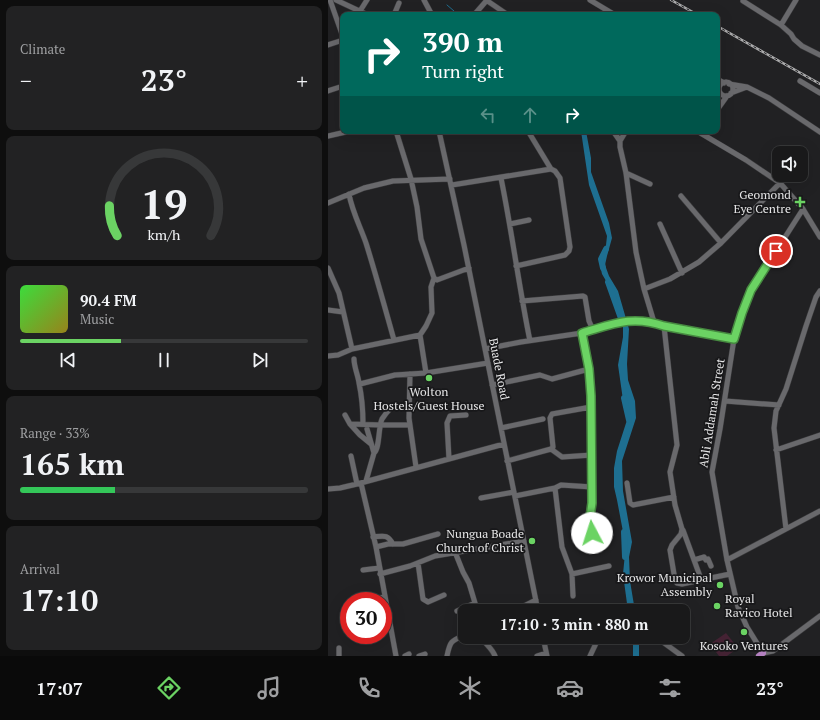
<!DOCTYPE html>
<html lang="en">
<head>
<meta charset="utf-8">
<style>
	body { margin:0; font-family:"PT Serif",serif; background:#222223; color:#f1f3f6; height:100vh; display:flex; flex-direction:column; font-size:15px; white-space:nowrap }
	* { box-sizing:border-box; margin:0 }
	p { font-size:13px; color:#9fa0a2 }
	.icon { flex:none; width:22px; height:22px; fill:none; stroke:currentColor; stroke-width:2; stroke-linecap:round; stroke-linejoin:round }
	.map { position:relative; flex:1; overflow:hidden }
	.drawer { display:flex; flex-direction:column; gap:6px; padding:6px; background:#0e0e0e; width:328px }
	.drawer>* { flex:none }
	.banner { position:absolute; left:12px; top:12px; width:380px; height:122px; border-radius:8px; box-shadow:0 4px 16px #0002,0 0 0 1px #373839; background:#00695c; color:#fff; overflow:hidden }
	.buttons { position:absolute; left:444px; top:146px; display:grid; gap:8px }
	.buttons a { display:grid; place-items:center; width:36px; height:36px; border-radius:8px; background:#19191a; box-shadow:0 4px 16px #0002,0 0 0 1px #373839; font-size:20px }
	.speed { position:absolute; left:12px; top:592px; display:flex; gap:8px; font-size:20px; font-weight:700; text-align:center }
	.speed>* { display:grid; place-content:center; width:52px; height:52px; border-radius:50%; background:#19191a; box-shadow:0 4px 16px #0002,0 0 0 1px #373839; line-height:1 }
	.speed .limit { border:6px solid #d22; background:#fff; color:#111 }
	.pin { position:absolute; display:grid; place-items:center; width:34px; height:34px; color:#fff; margin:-17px; border:2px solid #fff; border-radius:50%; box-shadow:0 1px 4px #0007 }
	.me { position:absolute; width:44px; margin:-22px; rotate:355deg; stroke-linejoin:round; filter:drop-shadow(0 0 3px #0008) }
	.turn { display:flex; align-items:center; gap:14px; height:84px; padding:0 16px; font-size:18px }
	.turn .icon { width:52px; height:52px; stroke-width:2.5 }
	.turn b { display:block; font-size:28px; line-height:34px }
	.lanes { display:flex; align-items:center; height:38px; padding:0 16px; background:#0003; justify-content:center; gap:20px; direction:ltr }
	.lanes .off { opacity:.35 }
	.big { font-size:30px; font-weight:700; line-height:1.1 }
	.drawer .tile { flex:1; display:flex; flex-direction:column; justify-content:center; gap:6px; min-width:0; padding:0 14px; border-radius:8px; background:#222223 }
	.drawer .dial { align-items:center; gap:0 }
	.dial svg { height:104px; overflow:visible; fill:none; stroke:#373839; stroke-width:7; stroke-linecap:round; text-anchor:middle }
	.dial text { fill:#f1f3f6; stroke:none }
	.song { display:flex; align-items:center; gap:12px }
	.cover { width:48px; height:48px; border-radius:6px; background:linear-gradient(135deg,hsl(120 70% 55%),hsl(50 70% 35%)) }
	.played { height:4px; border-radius:2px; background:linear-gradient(90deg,#6bd363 35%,#373839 35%) }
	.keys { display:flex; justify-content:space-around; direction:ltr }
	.heat { display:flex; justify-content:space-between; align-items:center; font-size:22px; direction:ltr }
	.charge { height:6px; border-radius:3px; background:linear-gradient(90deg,#34c759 33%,#373839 0) }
	.trip { position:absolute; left:130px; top:604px; width:232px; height:40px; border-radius:8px; background:#19191a; box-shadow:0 4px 16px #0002,0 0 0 1px #373839; font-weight:700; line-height:40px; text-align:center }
	.dock { display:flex; height:64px; justify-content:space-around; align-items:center; background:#0a0a0a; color:#9fa0a2 }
	.dock .icon { width:28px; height:28px }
	.dock .selected { color:#6bd363 }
	.dock b { font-size:18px; color:#f1f3f6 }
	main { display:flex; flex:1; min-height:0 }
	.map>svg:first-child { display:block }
</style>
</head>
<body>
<main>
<section class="drawer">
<div class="tile"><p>Climate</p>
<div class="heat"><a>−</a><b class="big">23°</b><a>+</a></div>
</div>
<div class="tile dial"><svg viewBox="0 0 100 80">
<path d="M14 69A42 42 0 1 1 86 69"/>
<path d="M14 69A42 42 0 0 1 8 46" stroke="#6bd363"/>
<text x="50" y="56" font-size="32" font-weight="700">19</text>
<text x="50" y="72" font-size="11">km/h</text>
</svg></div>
<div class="tile">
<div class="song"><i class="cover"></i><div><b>90.4 FM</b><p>Music</p></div></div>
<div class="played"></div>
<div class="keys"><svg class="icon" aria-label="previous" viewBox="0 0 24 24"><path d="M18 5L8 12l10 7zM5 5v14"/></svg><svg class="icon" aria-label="pause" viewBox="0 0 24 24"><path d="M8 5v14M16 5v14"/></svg><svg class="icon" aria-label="next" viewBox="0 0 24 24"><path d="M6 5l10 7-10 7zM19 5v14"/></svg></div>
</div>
<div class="tile"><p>Range · 33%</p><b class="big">165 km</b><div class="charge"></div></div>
<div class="tile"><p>Arrival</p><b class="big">17:10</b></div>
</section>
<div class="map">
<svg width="492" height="656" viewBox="0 0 492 656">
	<rect width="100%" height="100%" fill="#212123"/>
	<path fill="#423" d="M398 633 410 648 399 656H391L382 644Z"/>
	<path fill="#1e6f91" d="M253 131H258L263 158V172L281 223 284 238 279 256 277 265 281 276 290 291 301 329 299 364 300 380 307 401 308 418 294 461 295 491 304 542 301 557 302 581 307 611H300L295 574 298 543 296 537 289 500 286 487V468L289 451 299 420 300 410 295 400 290 365 295 337V327L288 298 274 274 272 265 278 245 279 236 261 185Z
		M305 637H311V656H305Z"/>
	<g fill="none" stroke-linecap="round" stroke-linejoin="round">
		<path stroke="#1e6f91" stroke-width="1" d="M119 5 126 11"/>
		<path stroke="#1e6f91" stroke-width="6" d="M275 268 273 259 278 249
			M280 282 295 324
			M296 398 301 420
			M296 532 297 557"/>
		<defs>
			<path id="minor" d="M2 0 15 37
				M8 0 40 15
				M96 0 104 15
				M158 0 180 15
				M262 0 287 15
				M415 1 453 25 463 34 466 39 474 46 492 55
				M32 11 39 0
				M66 15 71 3
				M146 15 159 0
				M453 25 468 0
				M0 45 15 40
				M389 79 396 83
				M472 81 492 93
				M391 89a7 7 0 1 1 14 0a7 7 0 1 1-14 0Z
				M401 84 419 87 441 98 492 132
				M0 91 15 86
				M403 93 419 87
				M389 110 399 96
				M111 131 136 245 210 611
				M285 131 292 141
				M298 131 292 141V147L298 173 308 252 316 289 326 322
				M369 131 418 160 452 183 475 209 492 237
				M0 136 22 131
				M298 173 322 184
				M173 178C184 232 191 287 202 341
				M124 185 223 169
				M21 194C24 211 32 226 38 243 48 275 57 308 66 340
				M353 196 393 243
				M0 203 36 188 65 181 122 179
				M475 209 429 281 414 313 406 339 392 429 384 472 399 560 410 607 419 627 435 653 445 651 492 616
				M182 224 201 220
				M332 224 354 273
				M188 266 237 255 241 251 242 247 232 178 227 171 223 169 200 131
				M0 268 11 293 24 349
				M106 278 109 280 141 268
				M316 289 342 279 371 262 393 243 452 183
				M194 301 255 296 257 297 261 321 265 330
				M0 310 15 312
				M336 326 349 445 342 472 347 505 354 529 353 534 344 545 342 550 347 580 349 583 354 584 402 574
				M254 333 261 369 263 396 264 503 262 513 264 533
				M92 335 98 373
				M157 349 193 342 254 333 301 320 326 322 336 326 406 339
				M0 356 10 355 24 349 92 335 98 326 104 313 103 287 106 278 93 239 89 207 83 179 68 131
				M26 359C26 367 30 375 31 383 34 397 35 410 35 424
				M82 374 81 418 88 467
				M32 384 67 375 98 373 160 363
				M164 385 212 375 224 379 261 369
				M397 401 451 405
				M17 415 22 424 52 425H82
				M22 424 32 435 43 444
				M173 428 215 419
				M223 449 234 457 264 455
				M448 450 492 435
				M46 453C52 448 50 428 54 419 56 416 59 412 62 409
				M23 456 29 484
				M121 459 119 423 122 416 138 415
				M179 461 223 449 225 447 222 418 224 414 263 407
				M38 481 46 453 39 429
				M33 483 48 547 68 656
				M299 483 302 503 305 505 346 497
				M227 488 234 547 244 574 245 596
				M0 489 12 488 29 484 176 444
				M187 496 227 488 233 485 264 487
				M153 498 186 492
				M458 529 446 428 448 411 458 389 478 326 488 297 492 291
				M355 530 373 579
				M45 537C56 536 59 534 65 544
				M48 547 60 544H75L110 534
				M127 552 135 572 141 583 147 603 129 611
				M366 560 376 557 378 560 380 559 383 566
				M399 560 492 511
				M90 563 95 599 100 602 116 595
				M35 570 51 568
				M52 574 82 566 107 556 196 541
				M244 574 281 566
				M36 601 56 597
				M186 611 208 600
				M153 637C157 644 164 648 167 656
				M215 637 219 656
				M328 637 354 656
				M11 648V656
				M77 656 81 654
				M91 656 97 654
				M119 656C122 641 123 641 137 635
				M209 656 218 653
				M262 656 271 637"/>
			<path id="major" d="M431 656 435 653"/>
		</defs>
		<use href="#minor" stroke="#3b3b3d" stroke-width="6"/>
		<use href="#major" stroke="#3b3b3d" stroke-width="7"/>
		<use href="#minor" stroke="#69696c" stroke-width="5"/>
		<use href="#major" stroke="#b380bf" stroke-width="6"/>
		<defs>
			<path id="rail" d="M343 0 370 15
				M389 26 492 84"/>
		</defs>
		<use href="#rail" stroke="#ababac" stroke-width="2.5"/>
		<use href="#rail" stroke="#18181a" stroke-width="1" stroke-dasharray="3" stroke-linecap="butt"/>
	</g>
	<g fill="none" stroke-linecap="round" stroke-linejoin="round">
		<defs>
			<path id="route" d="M264 533 262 517 264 503 263 396 261 369 254 333C285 324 304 315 336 326L406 339 414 313 423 290 448 251"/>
		</defs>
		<use href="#route" stroke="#468940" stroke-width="10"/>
		<use href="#route" stroke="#6bd363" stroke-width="7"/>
	</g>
	<g fill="#6bd363" stroke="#18181a" stroke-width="1.5">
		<path d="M470 196h4v4h4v4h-4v4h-4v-4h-4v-4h4z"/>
		<circle cx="101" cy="378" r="4"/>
		<circle cx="204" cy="541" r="4"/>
		<circle cx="392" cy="585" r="4"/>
		<circle cx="389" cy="606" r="4"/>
		<circle cx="416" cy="632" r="4"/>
	</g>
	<g text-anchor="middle" stroke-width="3.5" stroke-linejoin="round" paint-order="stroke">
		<g font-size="12" fill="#e5e5e6" stroke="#18181a" text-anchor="end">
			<text x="463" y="199">Geomond<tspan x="463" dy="14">Eye Centre</tspan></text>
			<text x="101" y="396" text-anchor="middle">Wolton<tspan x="101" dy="14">Hostels/Guest House</tspan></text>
			<text x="196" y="538">Nungua Boade<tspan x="196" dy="14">Church of Christ</tspan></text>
			<text x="384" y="582">Krowor Municipal<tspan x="384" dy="14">Assembly</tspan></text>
			<text x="397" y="603" text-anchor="start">Royal<tspan x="397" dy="14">Ravico Hotel</tspan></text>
			<text x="416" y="650" text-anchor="middle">Kosoko Ventures</text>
		</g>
		<g font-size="12" fill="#e5e5e6" stroke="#18181a">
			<text transform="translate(171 369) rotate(79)" y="4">Buade Road</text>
			<text transform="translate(384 413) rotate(-81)" y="4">Abli Addamah Street</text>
		</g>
	</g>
</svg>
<div class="buttons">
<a><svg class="icon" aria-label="sound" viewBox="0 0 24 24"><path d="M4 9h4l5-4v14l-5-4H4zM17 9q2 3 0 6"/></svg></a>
</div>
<div class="speed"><div class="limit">30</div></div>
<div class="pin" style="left:448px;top:251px;background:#d93025"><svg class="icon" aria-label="arrive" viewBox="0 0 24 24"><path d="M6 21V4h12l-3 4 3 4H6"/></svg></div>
<svg class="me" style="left:264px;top:533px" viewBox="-20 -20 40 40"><circle r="19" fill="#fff"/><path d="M0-13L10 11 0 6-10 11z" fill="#6bd363"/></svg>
<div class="trip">17:10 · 3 min · 880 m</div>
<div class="banner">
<div class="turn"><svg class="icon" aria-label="right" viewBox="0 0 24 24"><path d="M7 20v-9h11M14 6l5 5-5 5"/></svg><div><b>390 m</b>Turn right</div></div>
<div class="lanes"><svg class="icon off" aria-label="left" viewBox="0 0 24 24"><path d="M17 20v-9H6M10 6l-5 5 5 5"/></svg><svg class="icon off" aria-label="ahead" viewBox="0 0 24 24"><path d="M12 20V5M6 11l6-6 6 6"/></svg><svg class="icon" aria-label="right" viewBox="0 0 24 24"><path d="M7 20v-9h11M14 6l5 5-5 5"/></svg></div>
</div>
</div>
</main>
<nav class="dock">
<b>17:07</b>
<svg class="icon selected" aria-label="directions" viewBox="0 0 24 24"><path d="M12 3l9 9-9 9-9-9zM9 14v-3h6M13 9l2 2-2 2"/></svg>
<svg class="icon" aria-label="music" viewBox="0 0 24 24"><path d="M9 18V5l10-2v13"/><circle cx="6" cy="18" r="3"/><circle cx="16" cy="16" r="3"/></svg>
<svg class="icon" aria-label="phone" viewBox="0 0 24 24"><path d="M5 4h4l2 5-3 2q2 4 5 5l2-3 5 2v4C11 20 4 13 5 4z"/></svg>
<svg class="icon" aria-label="climate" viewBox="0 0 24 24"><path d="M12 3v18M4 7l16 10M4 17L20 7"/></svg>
<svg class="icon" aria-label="car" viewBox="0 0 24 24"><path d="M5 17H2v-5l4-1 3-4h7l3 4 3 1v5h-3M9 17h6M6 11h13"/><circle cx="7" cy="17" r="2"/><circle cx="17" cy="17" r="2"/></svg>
<svg class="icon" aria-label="filters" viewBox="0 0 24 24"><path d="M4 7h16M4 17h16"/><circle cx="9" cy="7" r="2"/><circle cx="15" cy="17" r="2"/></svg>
<b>23°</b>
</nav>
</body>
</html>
